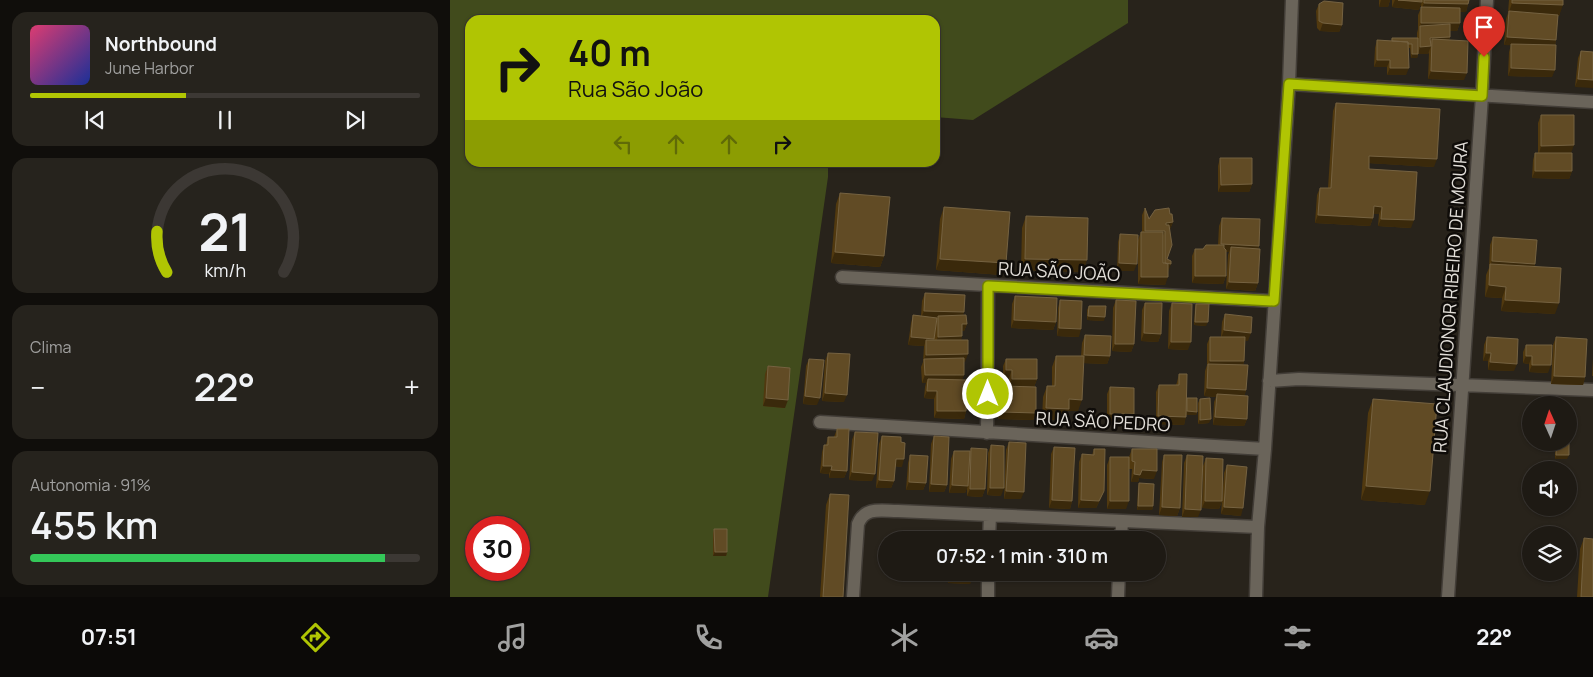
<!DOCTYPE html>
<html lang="pt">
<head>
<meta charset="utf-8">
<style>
	body { margin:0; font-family:Manrope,sans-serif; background:#26231d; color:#f1f3f6; height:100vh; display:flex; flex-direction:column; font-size:19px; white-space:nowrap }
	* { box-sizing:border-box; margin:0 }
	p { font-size:16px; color:#a1a1a0 }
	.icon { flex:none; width:28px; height:28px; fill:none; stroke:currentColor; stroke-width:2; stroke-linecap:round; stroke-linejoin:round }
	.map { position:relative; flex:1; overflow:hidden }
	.panel { display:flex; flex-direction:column; gap:12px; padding:12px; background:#100e0b; width:450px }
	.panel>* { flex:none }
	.banner { position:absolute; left:15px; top:15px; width:475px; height:152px; border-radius:15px; box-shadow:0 1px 4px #0004,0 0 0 1px #3c3834; background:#b0c503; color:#111; overflow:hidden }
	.needle { width:32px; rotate:357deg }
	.tools { position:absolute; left:1072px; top:396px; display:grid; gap:10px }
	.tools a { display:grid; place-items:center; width:55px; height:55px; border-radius:50%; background:#1e1a14; box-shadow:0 1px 4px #0004,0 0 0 1px #3c3834; font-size:25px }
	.speed { position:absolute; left:15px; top:516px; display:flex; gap:10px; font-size:25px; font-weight:700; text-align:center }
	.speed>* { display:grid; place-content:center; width:65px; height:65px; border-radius:50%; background:#1e1a14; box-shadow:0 1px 4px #0004,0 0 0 1px #3c3834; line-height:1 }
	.speed .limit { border:8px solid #d22; background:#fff; color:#111 }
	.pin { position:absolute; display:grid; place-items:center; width:42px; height:42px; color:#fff; margin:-51px -21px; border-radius:50% 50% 50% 0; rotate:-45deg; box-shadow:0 0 5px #0007 }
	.pin .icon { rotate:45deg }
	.me { position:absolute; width:55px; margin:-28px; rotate:0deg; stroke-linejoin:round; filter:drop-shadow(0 0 4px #0008) }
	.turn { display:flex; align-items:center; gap:18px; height:105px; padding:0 20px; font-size:22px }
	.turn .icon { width:65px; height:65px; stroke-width:2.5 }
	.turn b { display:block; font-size:35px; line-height:42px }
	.lanes { display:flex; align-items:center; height:48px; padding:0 20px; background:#0003; justify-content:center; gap:25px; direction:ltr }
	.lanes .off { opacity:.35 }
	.big { font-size:38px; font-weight:600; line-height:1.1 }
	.panel .card { flex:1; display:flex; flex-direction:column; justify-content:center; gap:8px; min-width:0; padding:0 18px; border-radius:15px; background:#26231d }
	.panel .dial { align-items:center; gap:0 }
	.dial svg { height:130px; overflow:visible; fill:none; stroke:#3c3834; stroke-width:7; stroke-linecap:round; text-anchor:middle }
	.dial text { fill:#f1f3f6; stroke:none }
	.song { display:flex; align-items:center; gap:15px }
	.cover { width:60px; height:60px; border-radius:8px; background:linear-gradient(135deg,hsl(340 70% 55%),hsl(230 70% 35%)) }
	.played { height:5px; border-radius:2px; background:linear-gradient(90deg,#b0c503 40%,#3c3834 40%) }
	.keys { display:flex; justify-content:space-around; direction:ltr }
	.heat { display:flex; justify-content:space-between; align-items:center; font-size:28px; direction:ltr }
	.charge { height:8px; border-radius:4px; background:linear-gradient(90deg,#34c759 91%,#3c3834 0) }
	.trip { position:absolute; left:428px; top:531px; width:288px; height:50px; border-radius:25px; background:#1e1a14; box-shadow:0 1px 4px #0004,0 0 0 1px #3c3834; font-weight:600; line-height:50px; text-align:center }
	.tab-bar { display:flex; height:80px; justify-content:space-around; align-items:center; background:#0c0a08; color:#a1a1a0 }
	.tab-bar .icon { width:35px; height:35px }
	.tab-bar .on { color:#b0c503 }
	.tab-bar b { font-size:22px; color:#f1f3f6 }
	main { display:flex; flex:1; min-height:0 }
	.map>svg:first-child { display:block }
</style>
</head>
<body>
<main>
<section class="panel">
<div class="card">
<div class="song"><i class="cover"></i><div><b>Northbound</b><p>June Harbor</p></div></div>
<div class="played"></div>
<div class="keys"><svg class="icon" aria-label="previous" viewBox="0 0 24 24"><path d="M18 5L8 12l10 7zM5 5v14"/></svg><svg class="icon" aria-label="pause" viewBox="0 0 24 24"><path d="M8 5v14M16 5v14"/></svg><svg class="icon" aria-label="next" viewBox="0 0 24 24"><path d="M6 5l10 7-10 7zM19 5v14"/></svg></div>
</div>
<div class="card dial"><svg viewBox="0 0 100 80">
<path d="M14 69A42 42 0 1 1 86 69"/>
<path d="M14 69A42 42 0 0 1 8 44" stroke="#b0c503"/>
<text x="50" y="56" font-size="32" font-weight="700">21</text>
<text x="50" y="72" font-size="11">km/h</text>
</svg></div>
<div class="card"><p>Clima</p>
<div class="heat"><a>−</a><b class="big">22°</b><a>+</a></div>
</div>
<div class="card"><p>Autonomia · 91%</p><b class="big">455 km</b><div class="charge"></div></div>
</section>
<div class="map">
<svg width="1143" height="597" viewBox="0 0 1143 597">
	<rect width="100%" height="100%" fill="#28231b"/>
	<path fill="#414b1c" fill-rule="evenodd" d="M0 0H678V23L523 120 485 117V20H20V162H378V177L318 597H0ZM26 528H69V570H26Z"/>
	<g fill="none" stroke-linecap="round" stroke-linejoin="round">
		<defs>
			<path id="minor" d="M839 84 1143 102
				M392 277 824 301
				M819 381 849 379 1143 390
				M370 422 815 449
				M537 433 538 286
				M539 540 540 515
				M671 540 672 521
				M403 597 408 524C415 506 432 511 448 511L808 527
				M538 597V572
				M668 597 669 572
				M806 597 808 527 815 449 839 84 842 0
				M998 597 1032 96 1037 0"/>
		</defs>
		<use href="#minor" stroke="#433e38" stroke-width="15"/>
		<use href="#minor" stroke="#6a645a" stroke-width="12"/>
	</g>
	<path fill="#51390f" d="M929 0H940L938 7H929Z
		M942 0H1019L1016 12H1010V23L1007 31H1000V37L999 40 1014 80 978 79 979 52 978 54H968L967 58H961L960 48H959L956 75H937V67H924L925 48 927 40 941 41 942 38H967V33L968 29V15L971 8V3L969 10 942 7Z
		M1059 0H1113L1109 16H1108L1102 77 1058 76 1059 52 1061 45H1054L1056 19 1058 13Z
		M869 4 892 25 889 32 870 31 867 28 866 11Z
		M1131 51 1143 52 1125 87 1128 58Z
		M886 103 984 167 919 163V169L961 228 928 226 929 214H923V218L920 226 865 223 867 195 870 188H878L883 111Z
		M1091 115 1121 153 1122 171 1119 179 1082 178 1083 160 1085 153H1088V123Z
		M770 158 802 184 799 192H768V166Z
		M390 193 434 256 430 267 381 263 386 204Z
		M494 207 556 263 552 275 486 270 490 219Z
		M695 208 699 219 720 214 723 222 720 229 717 259 718 272 715 285 688 284V240L691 232H692V215Z
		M576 216 633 272 571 270 572 228Z
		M772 218 809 246 808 249V283L805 291 776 289 778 255 779 252H776V276L773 284 742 283V256L745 249H753L768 245 769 226Z
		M670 234 684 271H667L668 242Z
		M1043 237 1085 264 1084 267 1105 314 1051 311 1052 298 1035 297 1036 275 1039 268 1040 245Z
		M475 293 513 315 517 324 514 331H512L511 340 515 362H514V375L512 379 516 411 514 419 484 418V399L474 398 475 387 476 383H472L471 367 473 362 474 346 458 345 461 323 463 315 471 316 472 301Z
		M565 296 606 322 603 330 561 328 562 304Z
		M610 300 629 337 607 336 608 308Z
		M666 300 684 344 681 352 662 351 663 308Z
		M695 303 711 334 708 342 691 341 692 310Z
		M722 303 738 350 718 349 719 311Z
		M746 304 756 326 744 325 745 307Z
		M639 306 654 321 637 320V310Z
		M775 314 798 341 795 340 794 361 793 365 796 390 794 396 797 419 794 426 763 425 764 402 766 397 754 396 755 371 757 365V344L760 337H771L772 322Z
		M635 335 660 356 657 364 633 363 628 411H618L615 420 592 419 593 397 597 386H602V367L606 356H631L632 343Z
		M1037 337 1064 371 1038 370V361H1033L1034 345Z
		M1106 337 1135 377 1133 385 1101 384 1103 345Z
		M1076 345 1098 373 1079 372V364L1073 363V352Z
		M378 353 394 402 372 401 375 361Z
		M1143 358V376H1142Z
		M359 359 367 405 353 404 356 366Z
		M556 359 587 379 584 387 586 413 583 420 548 419 550 394 553 386H559V378H553V366Z
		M318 366 335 408 313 406 315 374Z
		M729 374 737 398 747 412 746 415H736L734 425 706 424V392L709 385H726L727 382Z
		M660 387 681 422 657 421V394Z
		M750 399 759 423 748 424V403Z
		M923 399 975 505 911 500 918 413Z
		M387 429 397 471 394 478H379V474L370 473 372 452 374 445H376L378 437H384Z
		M405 432 422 481 399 480 402 440Z
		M432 436 452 467 445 466 444 481 441 488H426L429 444Z
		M484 436 497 485 494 492H479L481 444Z
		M559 442 571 499H554L556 450Z
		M1105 442H1119L1117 459H1105Z
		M541 445 551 496 537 495 538 453Z
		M604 447 622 501 620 509 599 508 601 454Z
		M521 448 535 489 532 497 517 496V487L515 493H499L501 459 504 451 519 454Z
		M644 449 654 491 651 498 646 508H628L629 462 632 454 642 455Z
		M682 449 704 479 689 478 688 482H681L682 469H679L676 509H657V465L660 457H679Z
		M460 455 476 483 473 490H456L458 463Z
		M714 455 730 508 727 516 709 515 712 462Z
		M737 455 748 517H732L734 463Z
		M756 458 772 501 769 509 752 508 753 466Z
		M777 465 791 516 771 514 774 473Z
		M689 483 703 506 702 510H687L688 487Z
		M380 494 393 597H370L376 505Z
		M264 529 277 552 276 556H263V533Z
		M1134 538 1143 597H1127L1130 549Z
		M498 572H523L520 584 498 583Z"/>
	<path fill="#3a290b" d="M931 0H940L938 7H929Z
		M945 0 972 2 969 10 942 7Z
		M974 3 1018 4 1016 12 971 11Z
		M1062 3 1113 5 1109 16 1058 15Z
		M873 23 892 25 889 32 870 31Z
		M971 23H1010L1007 31H970V27Z
		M1000 37 997 45 982 39 979 45 980 38Z
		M1057 37 1106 40 1104 48 1054 45Z
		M981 46 978 54H968L967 58H961L962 54H968L970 47Z
		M927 60H940L937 67H924Z
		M940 68H959L956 75H937Z
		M1061 68 1105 70 1102 77 1058 76Z
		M981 71 1017 73 1014 80 978 79Z
		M1128 79 1143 80V88L1125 87Z
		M1124 145 1121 153 1089 154 1091 146Z
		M919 156 987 159 984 167 916 163Z
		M1085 171H1122L1119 179 1082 178Z
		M802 184 799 192H768L771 185Z
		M924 206 932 207 929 214H921Z
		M868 215 923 218 920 226 865 223Z
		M931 219 964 220 961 228 928 226Z
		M723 222 720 229 713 230 716 223Z
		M695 231H715L712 238H692Z
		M771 244 809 246 806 253 781 247 779 252H768Z
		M385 252 434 256 430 267 381 263Z
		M490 259 556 263 552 275 486 270Z
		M575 259 637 260 633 272 571 270Z
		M1042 261 1085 264 1082 272 1040 266Z
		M669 263 687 264 684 271H667Z
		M715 263 721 264 718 272Z
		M745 276H776L773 284 742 283Z
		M691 277H718L715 285 688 284Z
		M779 282 808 283 805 291 776 289Z
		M1039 285 1056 287 1052 298 1035 297Z
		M1055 300 1109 303 1105 314 1051 311Z
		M474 311 514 312 512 320 488 316 487 319 471 318Z
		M638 316 655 317 654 321 637 320Z
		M564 320 606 322 603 330 561 328Z
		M745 322H758L756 326 744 325Z
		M512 324H517L514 331H510Z
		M609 328 631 329 629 337 607 336Z
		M774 330 801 333 798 341 771 338Z
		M694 333 711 334 708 342 691 341Z
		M512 336 510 344H485L488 337Z
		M461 337 484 339 482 347 476 340 474 346 458 345Z
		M721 342H741L738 350 718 349Z
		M665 344H684L681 352 662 351Z
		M1036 353H1041L1038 361H1033Z
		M518 354 515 362H474V359L476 355Z
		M634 355 660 356 657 364 631 363Z
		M1076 356H1082L1079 364 1073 363Z
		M760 361H794L792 369H757Z
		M1040 362 1067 364 1064 371 1038 370Z
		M1082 365H1101L1098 373 1079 372Z
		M556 370H562L559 378H553Z
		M475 375H514L511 382 478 379 476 383H472Z
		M1104 376 1135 377 1133 385 1101 384Z
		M562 379H587L584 387H559Z
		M757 388 796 390 794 398 767 394 766 397 754 396Z
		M477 391H487L484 399 474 398Z
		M375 393 397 395 394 402 372 401Z
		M355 396 370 398 367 405 353 404Z
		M316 398 338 400 335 408 313 406Z
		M619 399 632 400 628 411H618L615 420 592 419 596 408Z
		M487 411H516L514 419 484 418Z
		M737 411 747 412 746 415H735Z
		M551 412 586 413 583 420 548 419Z
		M660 414H684L681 422 657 421Z
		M708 416 736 417 734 425 706 424Z
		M765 417 797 419 794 426 763 425Z
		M761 419 759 423 748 424 750 420Z
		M1106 455H1119L1117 459H1105Z
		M446 459H454L452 467 443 466Z
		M373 466H382L379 474 370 473Z
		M381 470 397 471 394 478H379Z
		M692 470 707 471 704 479 689 478 688 482H681L684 474Z
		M402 472 425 474 422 481 399 480Z
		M429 480 444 481 441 488H426Z
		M459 482 476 483 473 490H456Z
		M481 484 497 485 494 492H479Z
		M502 485 518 486 515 493H499Z
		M916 486 980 491 975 505 911 500Z
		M540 488H554L551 496 537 495Z
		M520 489H535L532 497 517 496Z
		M556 491 574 492 571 499H554Z
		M654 491 651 498 646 508H628L631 500Z
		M602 500 622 501 620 509 599 508Z
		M660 501H679L676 509H657Z
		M755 501H772L769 509 752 508Z
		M688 506H703L702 510H687Z
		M712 507 730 508 727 516 709 515Z
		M774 507 793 508 791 516 771 514Z
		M735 509 751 510 748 517H732Z
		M265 552H277L276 556H263Z
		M501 575 523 576 520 584 498 583Z"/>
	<path fill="#614b25" stroke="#756241" d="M948 0H972V2Z
		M974 0H1019L1018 4 974 3Z
		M1062 0H1113V5L1062 3Z
		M874 1 893 3 892 25 873 23 869 21V4Z
		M971 7 1010 8V23H971Z
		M1059 11 1108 15 1106 40 1057 37Z
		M1000 24V37L980 38 981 46 970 47V26Z
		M942 38H968V54H962V44H958V42L942 41Z
		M982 39 1018 41 1017 73 981 71Z
		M927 40 958 42 959 68H940V60H927Z
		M1061 44 1106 45 1105 70 1061 68Z
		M1131 51 1143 52V80L1128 79Z
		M886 103 990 109 987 159 919 156V169L967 172 964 220 931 219 932 207 924 206 923 218 868 215 870 188H881Z
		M1091 115H1124V145L1091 146Z
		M1085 153H1122V171H1085Z
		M770 158H802V184L771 185Z
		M390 193 440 197 434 256 385 252Z
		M494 207 560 212 556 263 490 259Z
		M695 208 699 219 705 210 719 208 720 214H722L723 222 716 223V225H719L722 245 717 259 721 261V264L715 263 718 264V277H691V232H713V263H715V231H695Z
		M576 216 638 218 637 260 575 259Z
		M772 218 810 219 809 246 771 244Z
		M670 234 688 235 687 264 669 263Z
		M1043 237 1087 240 1085 264 1042 261Z
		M756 245H774V248L776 250V276H745V249H753Z
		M781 247 810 249 808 283 779 282Z
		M1040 264 1111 268 1109 303 1055 300 1056 287 1039 285Z
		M475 293 515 295 514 312 474 311Z
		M565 296 607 298 606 322 564 320Z
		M610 300 632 301 631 329 609 328Z
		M666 300 686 301 684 344H665Z
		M695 303H712L711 334 694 333Z
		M722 303 742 304 741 342H721Z
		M746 304H759L758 322H745Z
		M639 306H656L655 317 638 316Z
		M775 314 802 317 801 333 774 330Z
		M463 315 487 318 484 339 461 337Z
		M516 315 517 324H512V336L488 337V316Z
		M635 335 661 336 660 356 634 355Z
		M760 337H795L794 361H760Z
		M1037 337 1068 339 1067 364 1040 362 1041 353H1036Z
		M1106 337 1137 339 1135 377 1104 376Z
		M476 340H518V354L476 355Z
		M1076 345H1102L1101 365H1082V356H1076Z
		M378 353 400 354 397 395 375 393Z
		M606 356H634L632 400 619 399V409L596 408 597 386H605Z
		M514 358V375H475L474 359Z
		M359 359 374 360 370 398 355 396Z
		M556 359H587V379H562V370H556Z
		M758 364 798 365 796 390 757 388Z
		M318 366 340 368 338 400 316 398Z
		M729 374H737L736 417 708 416 709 385H729Z
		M478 379 517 380 516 411H487V391H477Z
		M553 386 586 387V413L551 412Z
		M660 387 684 388V414H660Z
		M767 394 798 396 797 419 765 417Z
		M737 398H747V412L737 411Z
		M760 398 761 419 750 420V399Z
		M923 399 987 404 980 491 916 486Z
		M387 429H399L397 471 381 470 382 466H373L374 445H378V437H387Z
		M405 432 428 433 425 474 402 472Z
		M432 436 451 437V442L455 443 454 459H446L444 481 429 480Z
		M484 436 499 437 497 485 481 484Z
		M1119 437V455H1106L1107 442H1119Z
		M559 442 576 443 574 492 556 491Z
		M541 445 554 446V488H540Z
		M604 447 625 448 622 501 602 500Z
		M521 448 537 449 535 489H520Z
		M644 449H655L654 491 649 501 631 500 632 454 644 455Z
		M682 449H707V471L692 470 690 475 684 474 685 462 682 461Z
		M504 451H520L518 486 502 485Z
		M460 455 478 456 476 483 459 482Z
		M714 455H732L730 508 712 507Z
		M737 455 753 456 751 510 735 509Z
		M660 457H679V501H660Z
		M756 458 773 459 772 501H755Z
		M777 465 797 467 793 508 774 507Z
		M689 483 704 484 703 506H688Z
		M380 494 399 495 393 597H373Z
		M264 529H277V552H265Z
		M1134 538 1143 539V597H1131Z
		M501 572H523V576L501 575Z"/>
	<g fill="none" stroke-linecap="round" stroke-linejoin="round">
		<defs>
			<path id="route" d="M538 394V286L824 301 839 84 1032 96 1034 57"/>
		</defs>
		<use href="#route" stroke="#728002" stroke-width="12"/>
		<use href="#route" stroke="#b0c503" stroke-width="9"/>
	</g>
	<g text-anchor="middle" stroke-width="5" stroke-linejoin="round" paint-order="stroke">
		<g font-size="18" fill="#e2ded8" stroke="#0f0c09">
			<text transform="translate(609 272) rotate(3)" y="6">RUA SÃO JOÃO</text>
			<text transform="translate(1001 297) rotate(-86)" y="6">RUA CLAUDIONOR RIBEIRO DE MOURA</text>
			<text transform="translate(653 422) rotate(3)" y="6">RUA SÃO PEDRO</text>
		</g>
	</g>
</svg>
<div class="tools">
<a><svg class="needle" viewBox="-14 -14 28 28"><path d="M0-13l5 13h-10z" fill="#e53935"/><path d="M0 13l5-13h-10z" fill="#a1a1a0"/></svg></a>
<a><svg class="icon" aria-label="sound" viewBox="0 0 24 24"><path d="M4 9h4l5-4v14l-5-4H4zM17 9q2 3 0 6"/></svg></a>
<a><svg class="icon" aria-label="layers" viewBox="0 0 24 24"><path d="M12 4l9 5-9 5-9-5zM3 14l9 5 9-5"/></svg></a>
</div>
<div class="speed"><div class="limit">30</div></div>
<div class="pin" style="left:1034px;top:57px;background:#d93025"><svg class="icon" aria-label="arrive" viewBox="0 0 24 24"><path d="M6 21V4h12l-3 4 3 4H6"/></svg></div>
<svg class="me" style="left:538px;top:394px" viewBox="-20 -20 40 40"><circle r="17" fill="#b0c503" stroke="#fff" stroke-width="3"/><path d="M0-11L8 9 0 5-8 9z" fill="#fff"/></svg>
<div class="trip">07:52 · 1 min · 310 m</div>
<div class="banner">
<div class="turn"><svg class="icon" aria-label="right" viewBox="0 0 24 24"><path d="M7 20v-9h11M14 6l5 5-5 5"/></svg><div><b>40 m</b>Rua São João</div></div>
<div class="lanes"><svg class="icon off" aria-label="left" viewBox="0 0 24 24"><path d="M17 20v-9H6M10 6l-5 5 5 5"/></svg><svg class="icon off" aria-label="ahead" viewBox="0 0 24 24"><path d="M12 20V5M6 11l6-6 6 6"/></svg><svg class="icon off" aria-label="ahead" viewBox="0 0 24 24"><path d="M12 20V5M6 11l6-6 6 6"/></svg><svg class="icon" aria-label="right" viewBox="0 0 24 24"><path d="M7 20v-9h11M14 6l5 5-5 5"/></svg></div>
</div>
</div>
</main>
<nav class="tab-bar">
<b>07:51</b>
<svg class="icon on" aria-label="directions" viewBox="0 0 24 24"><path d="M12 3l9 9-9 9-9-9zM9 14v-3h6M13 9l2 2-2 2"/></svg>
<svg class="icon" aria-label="music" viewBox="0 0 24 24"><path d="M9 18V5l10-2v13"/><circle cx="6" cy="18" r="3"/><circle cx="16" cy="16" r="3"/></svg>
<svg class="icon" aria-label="phone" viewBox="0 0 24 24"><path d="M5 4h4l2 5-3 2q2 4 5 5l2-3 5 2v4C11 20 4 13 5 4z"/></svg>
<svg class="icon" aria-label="climate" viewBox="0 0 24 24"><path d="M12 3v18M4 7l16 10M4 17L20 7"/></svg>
<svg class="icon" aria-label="car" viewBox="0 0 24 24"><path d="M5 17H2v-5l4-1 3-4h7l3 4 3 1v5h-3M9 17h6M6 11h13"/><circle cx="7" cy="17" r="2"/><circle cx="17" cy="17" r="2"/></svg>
<svg class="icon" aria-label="filters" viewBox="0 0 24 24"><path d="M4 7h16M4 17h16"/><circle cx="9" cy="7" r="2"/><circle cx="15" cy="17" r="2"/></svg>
<b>22°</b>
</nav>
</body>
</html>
